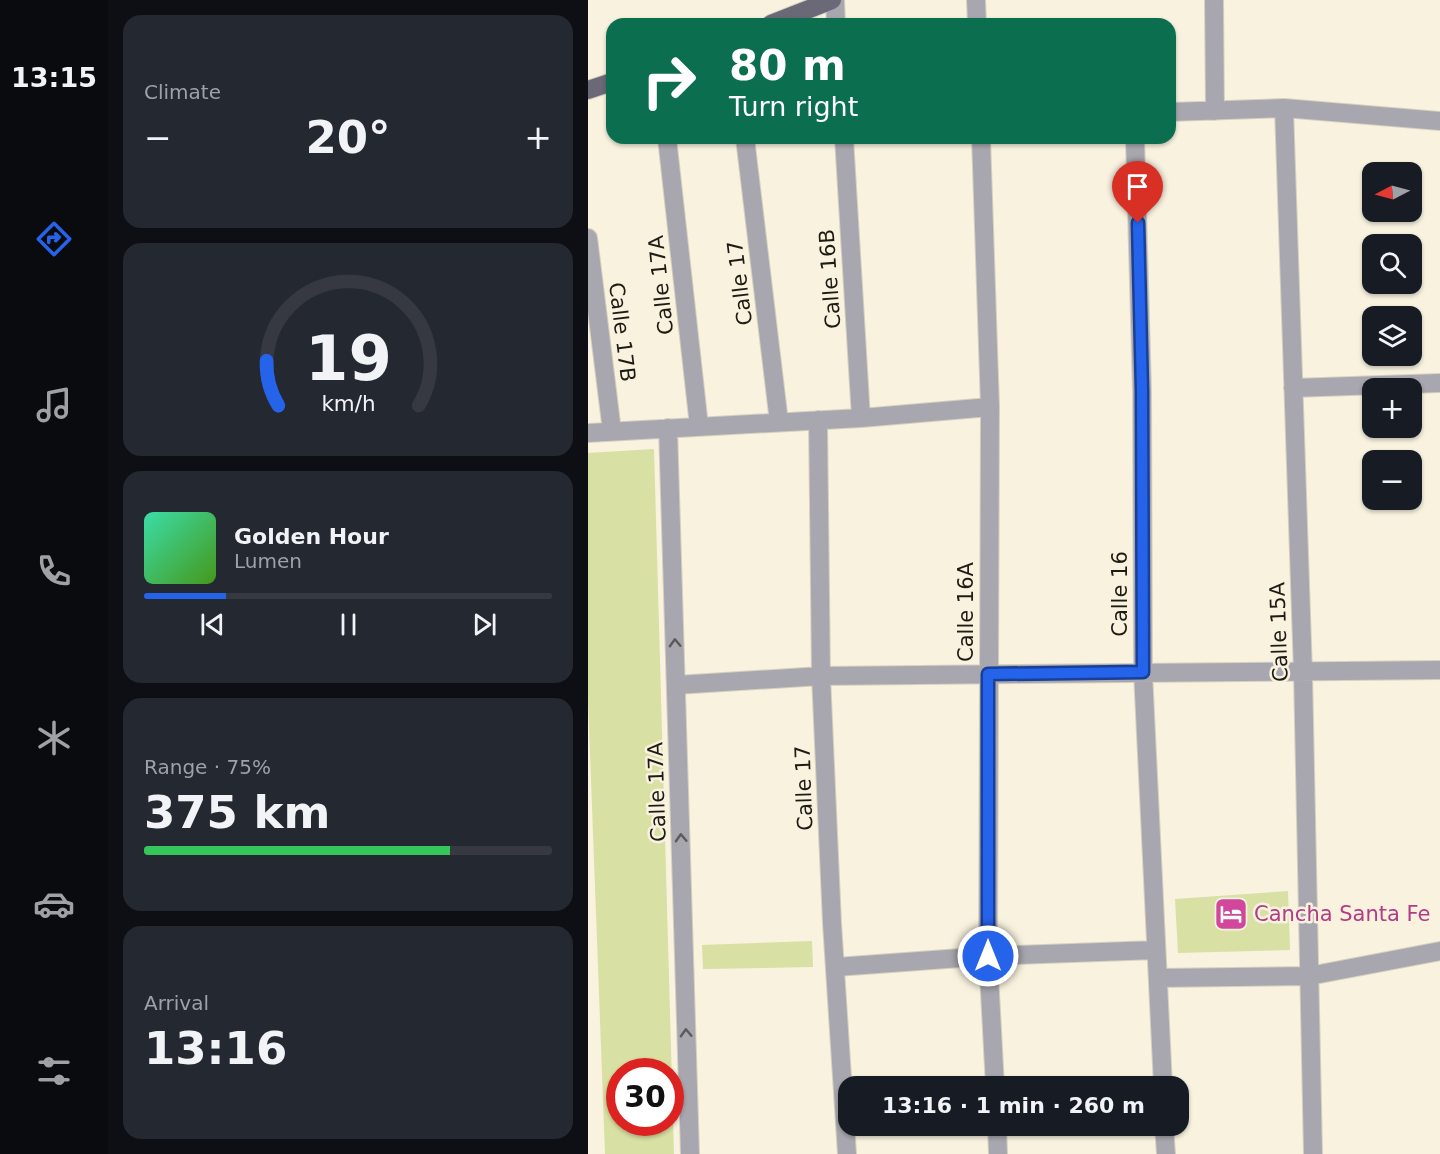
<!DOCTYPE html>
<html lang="en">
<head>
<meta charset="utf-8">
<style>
	body { margin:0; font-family:"DejaVu Sans",sans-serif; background:#242831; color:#f1f3f6; height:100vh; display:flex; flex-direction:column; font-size:22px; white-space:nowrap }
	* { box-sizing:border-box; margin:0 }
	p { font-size:20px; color:#9ea1a6 }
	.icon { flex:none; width:33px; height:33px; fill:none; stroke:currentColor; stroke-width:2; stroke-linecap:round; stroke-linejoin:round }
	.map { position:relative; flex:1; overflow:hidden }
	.drawer { display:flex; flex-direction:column; gap:15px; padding:15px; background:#0d0f14; width:480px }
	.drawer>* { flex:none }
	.guide { position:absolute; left:18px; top:18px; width:570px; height:126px; border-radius:18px; box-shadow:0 2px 4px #0004; background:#0b6e4f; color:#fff; overflow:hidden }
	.needle { width:39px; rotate:264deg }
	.controls { position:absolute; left:774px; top:162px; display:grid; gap:12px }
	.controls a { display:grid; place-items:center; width:60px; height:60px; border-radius:12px; background:#171b24; box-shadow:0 2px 4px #0004; font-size:30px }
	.speed { position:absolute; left:18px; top:1058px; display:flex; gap:12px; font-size:30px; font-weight:700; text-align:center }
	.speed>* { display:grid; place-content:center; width:78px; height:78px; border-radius:50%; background:#171b24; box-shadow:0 2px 4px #0004; line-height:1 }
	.speed .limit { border:9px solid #d22; background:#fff; color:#111 }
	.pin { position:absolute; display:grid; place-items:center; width:51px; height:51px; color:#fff; margin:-62px -26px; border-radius:50% 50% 50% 0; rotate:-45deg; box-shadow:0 0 6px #0007 }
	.pin .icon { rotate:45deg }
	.me { position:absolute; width:66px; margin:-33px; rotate:0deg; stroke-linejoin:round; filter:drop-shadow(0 0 4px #0008) }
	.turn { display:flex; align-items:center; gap:21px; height:126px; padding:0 24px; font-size:27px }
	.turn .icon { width:78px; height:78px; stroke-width:2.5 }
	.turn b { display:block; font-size:42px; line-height:51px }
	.big { font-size:45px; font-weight:600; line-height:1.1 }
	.drawer .widget { flex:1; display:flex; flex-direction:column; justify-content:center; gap:9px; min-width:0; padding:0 21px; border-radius:18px; background:#242831 }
	.drawer .dial { align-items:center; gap:0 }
	.dial svg { height:156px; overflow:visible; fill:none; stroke:#363941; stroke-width:7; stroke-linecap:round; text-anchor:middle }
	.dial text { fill:#f1f3f6; stroke:none }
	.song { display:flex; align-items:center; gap:18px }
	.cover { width:72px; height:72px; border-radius:9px; background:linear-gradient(135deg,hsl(160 70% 55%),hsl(100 70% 35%)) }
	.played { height:6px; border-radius:3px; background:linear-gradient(90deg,#2563eb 20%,#363941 20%) }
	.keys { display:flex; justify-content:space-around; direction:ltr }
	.heat { display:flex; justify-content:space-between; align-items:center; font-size:33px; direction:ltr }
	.charge { height:9px; border-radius:4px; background:linear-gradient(90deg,#34c759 75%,#363941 0) }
	.trip { position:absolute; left:250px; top:1076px; width:351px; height:60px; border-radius:18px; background:#171b24; box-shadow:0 2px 4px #0004; font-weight:600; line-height:60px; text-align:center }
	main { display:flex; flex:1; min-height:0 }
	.dock { display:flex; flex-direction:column; width:108px; justify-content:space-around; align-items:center; background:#090b0e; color:#9ea1a6 }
	.dock .icon { width:42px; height:42px }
	.dock .active { color:#2563eb }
	.dock b { font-size:27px; color:#f1f3f6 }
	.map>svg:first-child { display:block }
</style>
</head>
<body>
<main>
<nav class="dock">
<b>13:15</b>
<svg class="icon active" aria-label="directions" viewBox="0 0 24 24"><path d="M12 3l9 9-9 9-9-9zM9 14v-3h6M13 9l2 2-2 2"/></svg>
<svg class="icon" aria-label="music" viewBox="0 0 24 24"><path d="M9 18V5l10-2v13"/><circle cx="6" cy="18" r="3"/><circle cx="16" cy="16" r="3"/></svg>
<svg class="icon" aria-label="phone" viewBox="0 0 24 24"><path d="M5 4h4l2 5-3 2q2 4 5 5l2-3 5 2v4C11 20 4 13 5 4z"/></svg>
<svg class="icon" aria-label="climate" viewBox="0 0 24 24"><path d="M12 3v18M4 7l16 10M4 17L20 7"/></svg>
<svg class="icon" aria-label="car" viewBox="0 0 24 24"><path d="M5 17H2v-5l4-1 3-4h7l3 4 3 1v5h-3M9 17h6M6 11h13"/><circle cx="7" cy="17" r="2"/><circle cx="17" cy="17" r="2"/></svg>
<svg class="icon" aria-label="filters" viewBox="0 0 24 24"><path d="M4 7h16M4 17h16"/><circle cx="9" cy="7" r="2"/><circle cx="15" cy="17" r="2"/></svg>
</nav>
<section class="drawer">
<div class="widget"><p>Climate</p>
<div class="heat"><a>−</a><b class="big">20°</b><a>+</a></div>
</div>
<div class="widget dial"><svg viewBox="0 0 100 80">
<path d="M14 69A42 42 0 1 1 86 69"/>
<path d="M14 69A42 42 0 0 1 8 46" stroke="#2563eb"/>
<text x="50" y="56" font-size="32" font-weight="700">19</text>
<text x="50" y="72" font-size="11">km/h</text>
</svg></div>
<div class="widget">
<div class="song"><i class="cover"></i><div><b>Golden Hour</b><p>Lumen</p></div></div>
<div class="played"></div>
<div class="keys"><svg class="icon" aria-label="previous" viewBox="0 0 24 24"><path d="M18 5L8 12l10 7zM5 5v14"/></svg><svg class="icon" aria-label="pause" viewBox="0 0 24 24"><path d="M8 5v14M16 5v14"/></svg><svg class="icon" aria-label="next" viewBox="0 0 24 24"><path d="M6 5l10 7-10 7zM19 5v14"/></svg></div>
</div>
<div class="widget"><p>Range · 75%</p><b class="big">375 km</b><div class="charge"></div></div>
<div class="widget"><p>Arrival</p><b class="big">13:16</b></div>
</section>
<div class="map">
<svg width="852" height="1154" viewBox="0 0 852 1154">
	<rect width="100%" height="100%" fill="#f8f2df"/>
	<path fill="#d9e0a3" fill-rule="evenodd" d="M66 449 86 1154H17L0 699V453ZM32 1071H82V1122H32Z
		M700 891 702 950 590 953 587 899Z
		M224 941 225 967 115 969 114 945Z"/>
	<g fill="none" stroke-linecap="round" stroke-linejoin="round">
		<defs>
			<path id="minor" d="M247 0 248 24
				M388 0 389 24
				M626 0 627 111
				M696 108 715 673 725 1154
				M582 112 696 108 852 121
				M79 138 111 426
				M157 138 191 422
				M256 138 273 418
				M393 138 402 407 400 956 407 1086
				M547 138 554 391 555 672 575 1086
				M0 238 24 431
				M705 388 852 383
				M230 420 233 676 244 923 259 1154
				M80 428 102 1154
				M0 433 273 418 402 407
				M88 685 233 676 852 670
				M248 967 400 956 568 950
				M570 978 721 976 852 951
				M409 1125 410 1154
				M576 1125 578 1154"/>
			<path id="major" d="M183 24 244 0
				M0 90 24 82"/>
		</defs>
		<use href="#minor" stroke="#d5d0bf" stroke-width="20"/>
		<use href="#major" stroke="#d5d0bf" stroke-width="20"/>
		<use href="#minor" stroke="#a8a7af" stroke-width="18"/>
		<use href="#major" stroke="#6b6977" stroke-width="18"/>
	</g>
	<defs><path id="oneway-chevron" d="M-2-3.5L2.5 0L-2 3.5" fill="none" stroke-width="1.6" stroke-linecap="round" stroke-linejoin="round" transform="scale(1.5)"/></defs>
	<g stroke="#5c5a5a">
		<use href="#oneway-chevron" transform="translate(87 643) rotate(-92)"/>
		<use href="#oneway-chevron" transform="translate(93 838) rotate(-92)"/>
		<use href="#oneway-chevron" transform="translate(98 1033) rotate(-92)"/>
	</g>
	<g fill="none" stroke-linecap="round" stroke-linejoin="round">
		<defs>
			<path id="route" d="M400 956V674L555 672 554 391 550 223"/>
		</defs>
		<use href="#route" stroke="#184099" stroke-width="15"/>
		<use href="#route" stroke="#2563eb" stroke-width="10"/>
	</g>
	<defs>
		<symbol id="hotel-square" viewBox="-11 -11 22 22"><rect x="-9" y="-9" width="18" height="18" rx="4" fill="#d1479c" stroke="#f8f2df"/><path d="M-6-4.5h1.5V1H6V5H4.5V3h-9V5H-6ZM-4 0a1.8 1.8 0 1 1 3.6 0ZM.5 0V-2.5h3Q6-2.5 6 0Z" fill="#fff"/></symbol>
	</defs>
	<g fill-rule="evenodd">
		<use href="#hotel-square" x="624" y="895" width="38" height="38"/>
	</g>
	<g text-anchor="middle" stroke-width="5" stroke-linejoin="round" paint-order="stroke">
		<g font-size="21" fill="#1d1b14" stroke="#f8f2df">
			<text transform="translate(242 279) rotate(-94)" y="7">Calle 16B</text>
			<text transform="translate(152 283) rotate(-97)" y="7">Calle 17</text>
			<text transform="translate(73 285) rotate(-96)" y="7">Calle 17A</text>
			<text transform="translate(34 332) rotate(83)" y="7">Calle 17B</text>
			<text transform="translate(532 594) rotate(-90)" y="7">Calle 16</text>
			<text transform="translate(378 612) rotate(-90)" y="7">Calle 16A</text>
			<text transform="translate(691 632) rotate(-92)" y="7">Calle 15A</text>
			<text transform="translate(216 788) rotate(-92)" y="7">Calle 17</text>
			<text transform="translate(69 792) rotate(-92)" y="7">Calle 17A</text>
		</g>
		<g font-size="21" fill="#b23c85" stroke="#f8f2df" text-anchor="start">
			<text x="666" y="921">Cancha Santa Fe</text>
		</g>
	</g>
</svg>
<div class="controls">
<a><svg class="needle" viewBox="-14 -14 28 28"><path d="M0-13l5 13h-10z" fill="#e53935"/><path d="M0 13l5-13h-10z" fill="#9ea1a6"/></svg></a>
<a><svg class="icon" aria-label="search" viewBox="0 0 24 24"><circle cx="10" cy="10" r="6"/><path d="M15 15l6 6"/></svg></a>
<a><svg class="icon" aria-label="layers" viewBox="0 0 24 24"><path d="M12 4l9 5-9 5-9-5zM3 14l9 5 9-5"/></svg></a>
<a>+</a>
<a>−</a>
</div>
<div class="speed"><div class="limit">30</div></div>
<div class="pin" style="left:550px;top:223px;background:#d93025"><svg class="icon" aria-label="arrive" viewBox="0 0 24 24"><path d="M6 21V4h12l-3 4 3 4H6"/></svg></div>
<svg class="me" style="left:400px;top:956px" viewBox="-20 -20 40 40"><circle r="17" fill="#2563eb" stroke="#fff" stroke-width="3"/><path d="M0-11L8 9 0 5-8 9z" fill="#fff"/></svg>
<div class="trip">13:16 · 1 min · 260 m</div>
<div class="guide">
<div class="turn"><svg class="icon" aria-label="right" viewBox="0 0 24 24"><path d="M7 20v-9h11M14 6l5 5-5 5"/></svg><div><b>80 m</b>Turn right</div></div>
</div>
</div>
</main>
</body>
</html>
